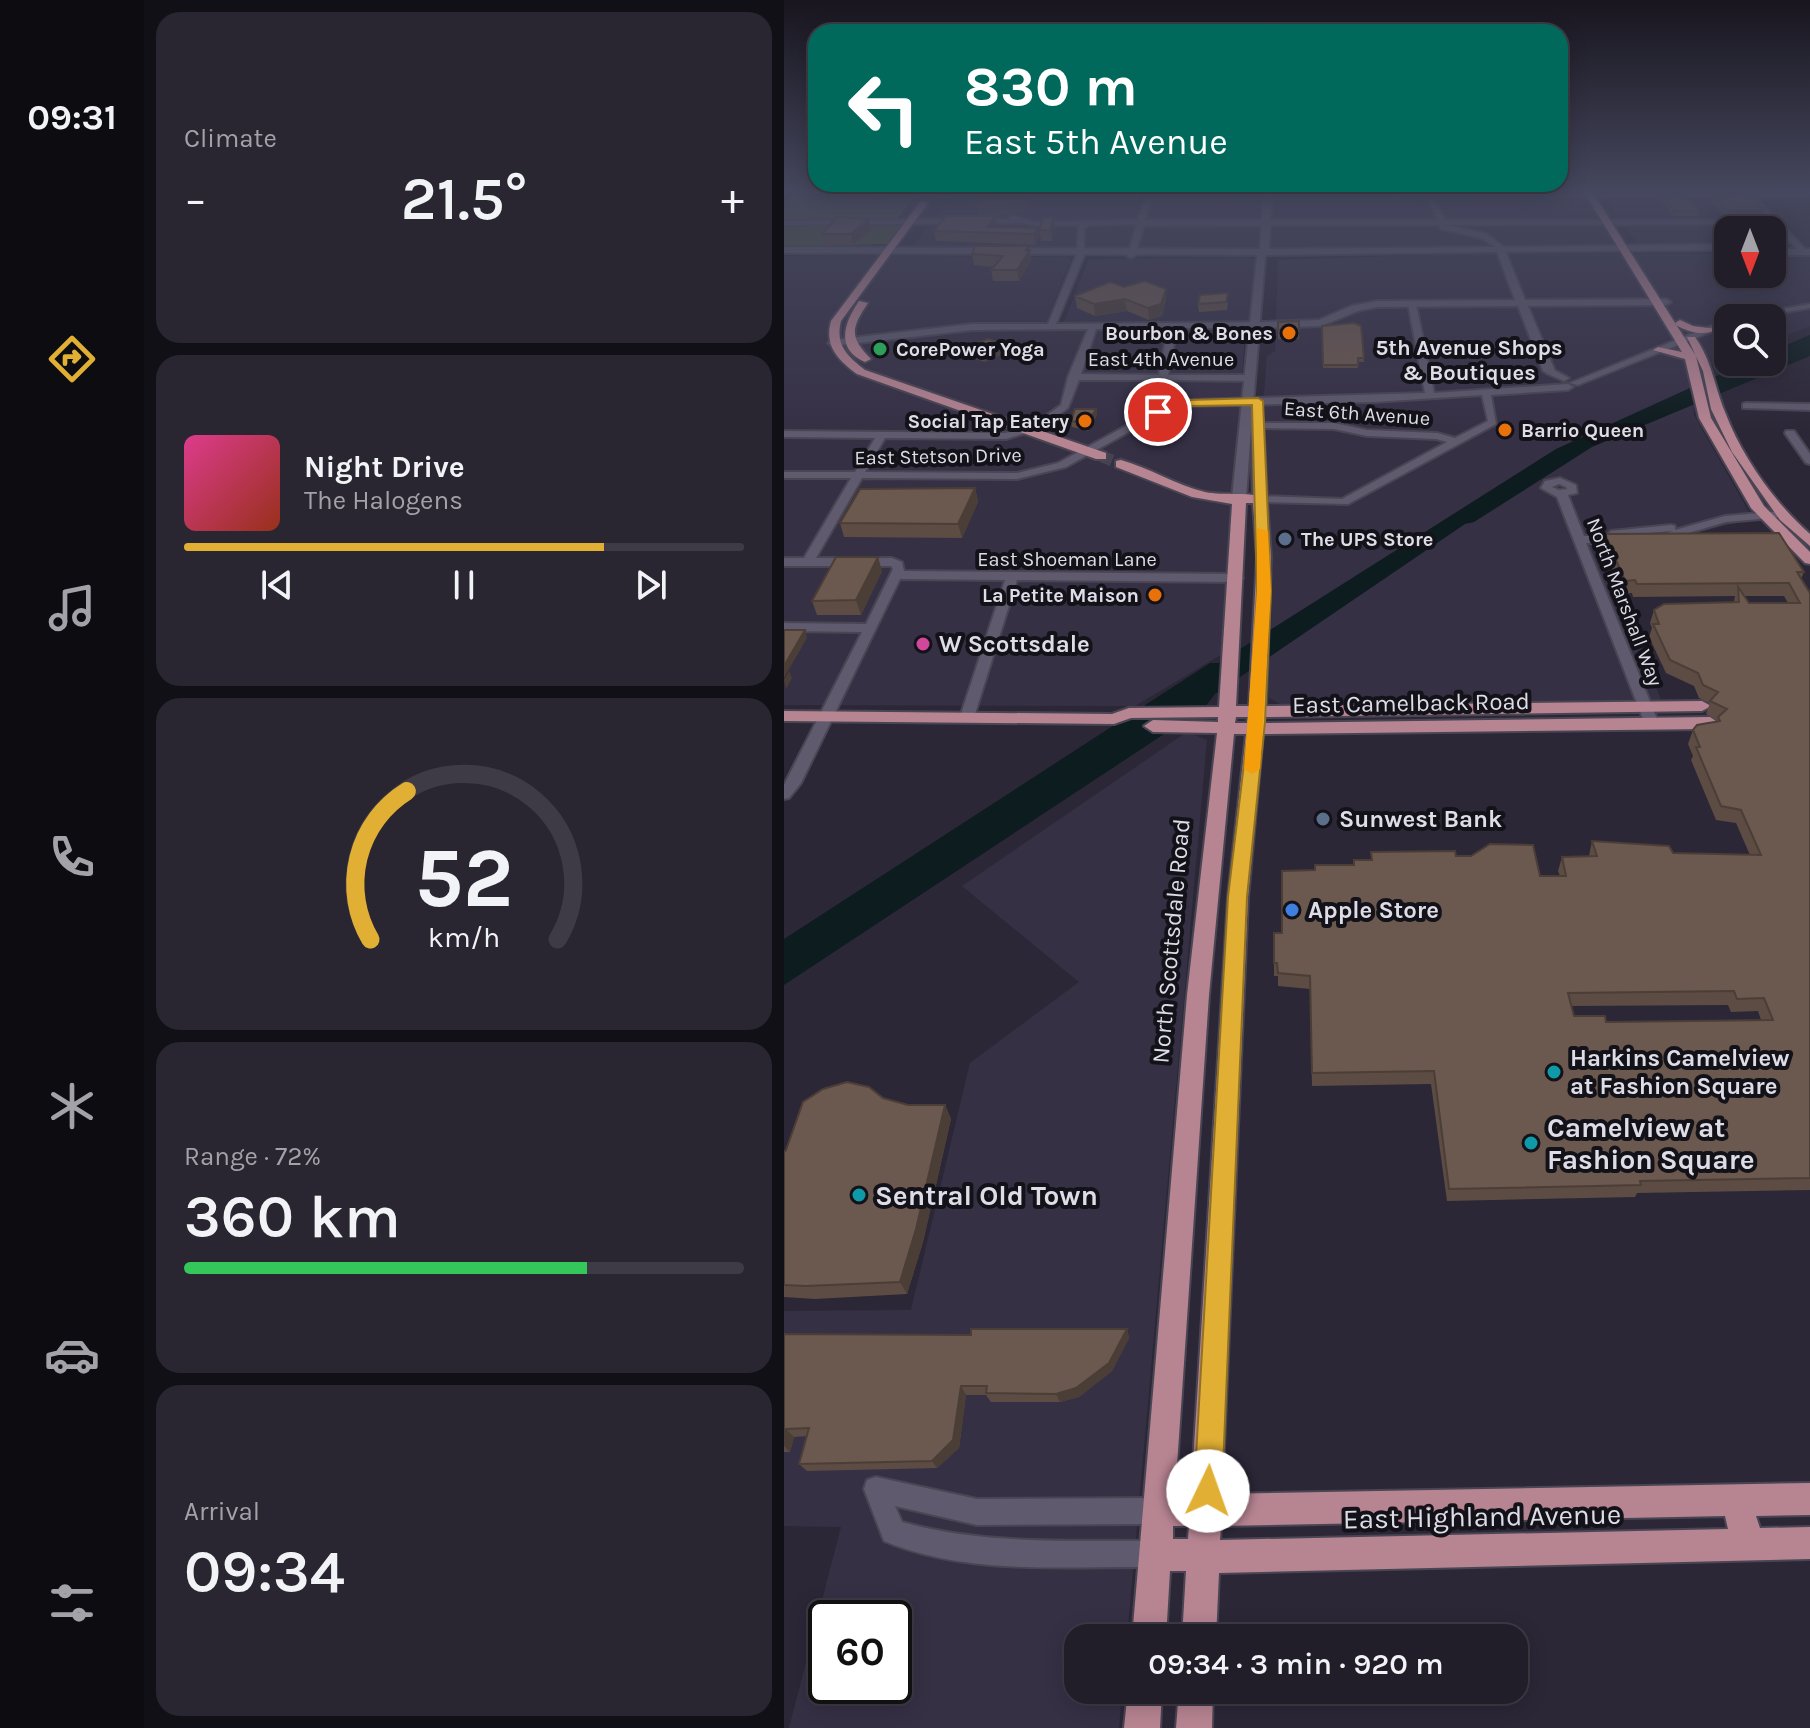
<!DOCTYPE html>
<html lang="en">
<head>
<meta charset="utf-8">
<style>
	body { margin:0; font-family:Karla,sans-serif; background:#292631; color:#f1f3f6; height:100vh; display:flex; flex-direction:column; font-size:30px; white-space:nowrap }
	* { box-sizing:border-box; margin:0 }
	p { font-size:26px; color:#a2a2a8 }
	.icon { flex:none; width:44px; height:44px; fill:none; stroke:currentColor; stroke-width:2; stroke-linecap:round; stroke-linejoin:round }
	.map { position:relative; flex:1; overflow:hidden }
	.details { display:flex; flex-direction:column; gap:12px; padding:12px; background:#121017; width:640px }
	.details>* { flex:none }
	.guide { position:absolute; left:24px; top:24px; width:760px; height:168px; border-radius:24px; box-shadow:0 4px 20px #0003,0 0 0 2px #3e3b46; background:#00695c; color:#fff; overflow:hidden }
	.needle { width:52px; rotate:180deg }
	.fabs { position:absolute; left:930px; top:216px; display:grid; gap:16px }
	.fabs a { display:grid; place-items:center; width:72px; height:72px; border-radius:16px; background:#211d29; box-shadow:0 4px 20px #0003,0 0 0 2px #3e3b46; font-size:40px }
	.speed { position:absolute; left:24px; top:1600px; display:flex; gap:16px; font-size:40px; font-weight:700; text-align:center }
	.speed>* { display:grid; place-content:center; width:104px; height:104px; border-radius:50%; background:#211d29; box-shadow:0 4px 20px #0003,0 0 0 2px #3e3b46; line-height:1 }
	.speed .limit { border:4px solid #111; border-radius:12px; background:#fff; color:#111 }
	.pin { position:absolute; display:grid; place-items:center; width:68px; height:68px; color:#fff; margin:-34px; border:4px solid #fff; border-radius:50%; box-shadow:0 2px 8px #0007 }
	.me { position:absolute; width:88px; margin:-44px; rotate:3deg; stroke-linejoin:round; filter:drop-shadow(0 0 6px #0008) }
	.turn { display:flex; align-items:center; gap:28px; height:168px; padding:0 24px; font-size:36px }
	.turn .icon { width:104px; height:104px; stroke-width:2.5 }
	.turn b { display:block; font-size:56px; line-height:68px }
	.big { font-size:60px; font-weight:600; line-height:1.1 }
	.details .card { flex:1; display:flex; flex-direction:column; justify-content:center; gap:12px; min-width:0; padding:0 28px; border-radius:24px; background:#292631 }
	.details .dial { align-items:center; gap:0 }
	.dial svg { height:208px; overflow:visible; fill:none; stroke:#3e3b46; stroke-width:7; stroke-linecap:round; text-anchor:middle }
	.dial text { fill:#f1f3f6; stroke:none }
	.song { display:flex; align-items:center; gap:24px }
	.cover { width:96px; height:96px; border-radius:12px; background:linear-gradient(135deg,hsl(330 70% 55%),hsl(10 70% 35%)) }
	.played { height:8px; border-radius:4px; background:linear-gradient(90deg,#e1af34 75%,#3e3b46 75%) }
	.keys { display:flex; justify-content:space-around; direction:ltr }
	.heat { display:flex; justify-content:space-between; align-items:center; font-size:44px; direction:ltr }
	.charge { height:12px; border-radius:6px; background:linear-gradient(90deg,#34c759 72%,#3e3b46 0) }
	.trip { position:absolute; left:280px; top:1624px; width:464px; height:80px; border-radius:24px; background:#211d29; box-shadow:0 4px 20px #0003,0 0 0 2px #3e3b46; font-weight:600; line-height:80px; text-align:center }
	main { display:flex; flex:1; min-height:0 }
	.tab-bar { display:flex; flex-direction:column; width:144px; justify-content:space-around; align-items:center; background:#0d0c10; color:#a2a2a8 }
	.tab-bar .icon { width:56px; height:56px }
	.tab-bar .on { color:#e1af34 }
	.tab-bar b { font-size:36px; color:#f1f3f6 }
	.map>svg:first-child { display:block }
</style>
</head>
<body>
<main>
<nav class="tab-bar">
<b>09:31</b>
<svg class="icon on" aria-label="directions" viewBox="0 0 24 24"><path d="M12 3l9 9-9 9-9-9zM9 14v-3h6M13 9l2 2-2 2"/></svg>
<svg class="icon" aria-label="music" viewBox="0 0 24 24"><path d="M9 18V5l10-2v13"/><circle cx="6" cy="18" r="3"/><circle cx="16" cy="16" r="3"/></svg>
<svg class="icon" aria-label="phone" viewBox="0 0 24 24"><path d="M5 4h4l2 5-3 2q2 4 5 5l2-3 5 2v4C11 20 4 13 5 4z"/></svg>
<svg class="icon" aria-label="climate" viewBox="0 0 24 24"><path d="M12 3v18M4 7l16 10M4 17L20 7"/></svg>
<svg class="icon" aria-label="car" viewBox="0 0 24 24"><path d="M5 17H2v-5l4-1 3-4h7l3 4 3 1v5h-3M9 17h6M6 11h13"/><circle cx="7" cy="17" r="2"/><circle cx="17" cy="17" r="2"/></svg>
<svg class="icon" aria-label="filters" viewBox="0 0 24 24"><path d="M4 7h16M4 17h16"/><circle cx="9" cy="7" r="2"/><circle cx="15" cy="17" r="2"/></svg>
</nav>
<section class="details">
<div class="card"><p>Climate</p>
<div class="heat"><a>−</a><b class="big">21.5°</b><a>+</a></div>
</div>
<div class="card">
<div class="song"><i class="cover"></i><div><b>Night Drive</b><p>The Halogens</p></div></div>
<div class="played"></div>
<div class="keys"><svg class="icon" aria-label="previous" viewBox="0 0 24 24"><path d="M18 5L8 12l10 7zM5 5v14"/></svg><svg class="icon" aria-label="pause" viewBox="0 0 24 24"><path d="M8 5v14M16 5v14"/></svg><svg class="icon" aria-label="next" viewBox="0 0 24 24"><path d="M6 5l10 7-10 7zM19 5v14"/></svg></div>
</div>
<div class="card dial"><svg viewBox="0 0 100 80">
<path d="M14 69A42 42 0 1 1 86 69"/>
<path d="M14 69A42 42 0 0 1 28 12" stroke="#e1af34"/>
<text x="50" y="56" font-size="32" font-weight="700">52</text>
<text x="50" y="72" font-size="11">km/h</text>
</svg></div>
<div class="card"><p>Range · 72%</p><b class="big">360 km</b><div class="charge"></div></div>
<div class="card"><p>Arrival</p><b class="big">09:34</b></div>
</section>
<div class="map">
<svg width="1026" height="1728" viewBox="0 0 1026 1728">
	<rect width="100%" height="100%" fill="#2c2737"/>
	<path fill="#363045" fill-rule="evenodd" d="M322 190H478V196H490L491 190H799L833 246 495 251 128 247 165 199 370 200 371 196 320 195Z
		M816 190H965L1020 245H988V230H944V246H855Z
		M676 254H944V274H988V254H1026V326L988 341V318H944V359L907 374 910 415 969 519 873 542 818 547 877 700 498 705 485 698 484 504 477 430 483 356 491 351 494 260Z
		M0 256 281 257 287 259 260 328 461 331 440 653 351 706 0 705Z
		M463 257 471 260 465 322H280L305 259Z
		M403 732 423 740 343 1638H294V1690H338L335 1728H5L57 1527 0 1526V1311L127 1310 186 1063 295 982 178 886ZM42 1618H110V1686H42Z"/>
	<path fill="#4a5931" d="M14 190H359L355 200 129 199 108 225 117 227 103 244 0 247V203Z"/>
	<path fill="#0d1c1e" d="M1026 335V356L808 447 690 522 681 524 431 694 421 707 0 985V939L426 663H434L772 449 963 362H988V351Z"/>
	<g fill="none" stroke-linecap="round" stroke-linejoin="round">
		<path stroke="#474251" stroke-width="9" stroke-dasharray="9 5" stroke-linecap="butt" d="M140 203 151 190"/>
		<path stroke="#474251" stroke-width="12" stroke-dasharray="12 6" stroke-linecap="butt" d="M317 456 337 464"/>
		<defs>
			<path id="street" d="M0 190H7L0 195Z
				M364 190H370L368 196 1026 192V196H970L1024 252 1017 254 989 224 360 226 351 256 347 258 343 256 353 224 307 225 300 228V256L272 324 481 322 485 325 481 328H393L384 375H464L469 378 464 381 383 380 380 394 391 404 405 400 641 393 624 304 628 302 632 304 650 393 784 384 789 387 784 390 707 395 712 424 564 504 476 502 471 499 476 496 558 499 663 442 652 439 583 436 550 429 473 428 468 425 470 423H550L583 430 653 433 671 438 704 421 698 395 591 402 406 406 377 414 282 467 233 479 78 478 32 558H108L118 562 120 571 453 574 459 578 453 582 233 580 190 717 183 721 176 717 221 580 116 579 17 783 5 798 0 799V785L78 632 0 631V623L82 624 109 569 107 566H0V558H20L67 478H0V472H71L91 438 0 437V431L221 433 245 428V432L222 439 101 438 81 472 233 473 274 463 371 410 382 407 370 395 373 380H295L284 408 259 426H253V422L277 405 284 377 304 329 188 330 48 346 44 343 48 340 188 324H264L292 256 295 225 252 226 238 223 0 225V221L225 219 228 216 252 222 354 220ZM963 196 985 220H361L367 200ZM384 328 375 375 297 374 312 329Z
				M1026 304V308L968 318H949Z
				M944 319V325L794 385 786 383Z
				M762 369H768L785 378 780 381 762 373Z
				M962 403 1026 404V410L959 408V404Z
				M1002 431H1010L1026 454V464L1022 463 1001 433Z
				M776 478 792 485 793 493 784 495 800 536H831L825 533 827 531 887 525 891 526V530L941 516 998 511 1004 514 998 517 942 522 877 541 871 538 888 531 831 536 846 538V542L842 543H802L875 724 873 727 868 728 861 724 773 497 757 488 761 481ZM775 484 782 487 783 489 775 490 768 487Z
				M92 1477 193 1499 375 1498 384 1502 388 1511 384 1520 375 1524 193 1525 111 1506 118 1522C200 1545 286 1540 371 1541L380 1545 384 1554 380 1563 371 1567C282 1566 184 1576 100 1541L80 1489 83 1480Z"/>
			<path id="secondary" d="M480 190H488L485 249 711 247 697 238 657 229 645 200 649 198 664 225 703 234 720 247 944 244V250L722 252 741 300 882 299 887 302 882 305 744 306 771 371 765 374 759 371 734 306 593 307 574 311 537 326 481 328 476 325 481 322 535 320 567 306 593 301 731 300 713 252 482 255 481 258 468 417 473 415 479 419 483 499 476 503 469 499 467 429 462 498 455 502 448 498 473 255 0 253V247L476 249Z
				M988 249H1026V255H988Z"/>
			<path id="primary" d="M799 190H807L912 356 927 418 980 506 1026 552V564L1021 563 967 508 915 418 901 359 869 350 874 347 898 352Z
				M137 201 144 203 57 321C51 345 63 356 81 370L322 453V459H312L73 374C54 360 40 346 47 321Z
				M75 301 84 303C67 328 65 337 87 359L81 362C51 349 60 323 75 301Z
				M896 320 909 326 933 329C921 337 904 332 892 325L891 323Z
				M903 337H911C928 361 930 385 941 412 958 457 990 502 1026 534V546L996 520 948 452 927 409 919 371Z
				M337 460C366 468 392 485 421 492 438 496 472 491 483 499L487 557 482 706 918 701 927 706 918 711 481 717 480 723 926 717 935 723 926 729 479 734 464 897 438 1494 1026 1483V1515L972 1516 976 1528 1026 1527V1559L435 1573 432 1638H398L402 1571H386L382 1638H348L403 995 433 733 369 732 360 726 369 720 434 722V717L347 718 330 724 0 721V711L328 714 345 708 435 707 448 504 408 497 332 467V461ZM462 503H469L473 557 465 706H452ZM452 717H464L463 723H451ZM450 734H462L444 897 407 1495H391L425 995ZM941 1516 944 1529 436 1540 437 1526ZM389 1526H405L404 1539H389Z
				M344 1690H378L376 1728H340Z
				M395 1690H429L428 1728H392Z"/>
		</defs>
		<use href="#street" stroke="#494553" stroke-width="4"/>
		<use href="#secondary" stroke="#494553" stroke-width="4"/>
		<use href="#primary" stroke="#494553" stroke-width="4"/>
		<use href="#street" fill="#5f5a6d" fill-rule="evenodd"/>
		<use href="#secondary" fill="#5f5a6d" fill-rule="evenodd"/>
		<use href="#primary" fill="#b78492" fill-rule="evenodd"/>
	</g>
	<path fill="#5c4c43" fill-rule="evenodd" d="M61 190 98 199 86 206H66L63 201Z
		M287 190H305L301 193H287Z
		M878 195 914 211 913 216H889L877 200Z
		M930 196 980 211 978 217H941L928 202Z
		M246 203 239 213 200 216 213 226 212 227 253 228 255 238 251 245 152 241 150 231 195 216 193 206Z
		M269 218 271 229 268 241H257L255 230Z
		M87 230 69 244H41L38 234Z
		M246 250 247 261 235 281H209L207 270 210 267 190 265 188 254Z
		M340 287 382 300 378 316 365 320 343 311 311 316 293 308 291 296Z
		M444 302 443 310 415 312 414 304Z
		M515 321V339H494V322Z
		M538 326H577L580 362H574V368H539Z
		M219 344 221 353 201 362 186 357 184 348Z
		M312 409 313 415 304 431 288 427 287 421Z
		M191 488 194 502 178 538 60 537 56 523Z
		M821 534 1020 572 1017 579 1026 593V1190L853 1193 851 1197 663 1201 647 1084 528 1086 526 989 494 986V976H490V933H498L531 870 569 865 587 860V852L672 856 756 876H776L774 871 778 857 805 856 808 841 889 853 966 855 952 823 932 820 907 760 909 756 904 744 909 730 932 722 933 720 922 714 926 703 915 698 910 686 882 673 865 637 868 628 866 623 870 610 950 602 951 596 849 597 848 593 838 594 819 547ZM961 596H1000L1004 603H965ZM944 1005 947 1012 974 1011 977 1020 822 1022 790 1016 787 1006Z
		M98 571 77 615H33L28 601Z
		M99 1098 124 1105H161L167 1119 139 1242 123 1294 31 1299 0 1297V1152Z
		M343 1329 345 1338 328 1371 295 1397 276 1402H207L202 1395H182L175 1448 153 1468 23 1471 15 1464 22 1436 10 1437 6 1452H0V1334L187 1335Z"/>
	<path fill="#4b3e37" d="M96 190 98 199 86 206 84 196Z
		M245 193 246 203 239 213 195 216 193 206Z
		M211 216 213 226 209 233 204 227Z
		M269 218 271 229 268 241 267 230Z
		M85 219 87 230 69 244 67 234Z
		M253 228 255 238 251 245 250 234Z
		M244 246 247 261 235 281 233 270Z
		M382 289V300L378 316 365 320 364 308Z
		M341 299 343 311 311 316 310 304Z
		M219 344 221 353 201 362 200 353Z
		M312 409 313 415 304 431 303 424Z
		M191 488 194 502 178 538 174 524Z
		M94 557 98 571 77 615 72 600Z
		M21 630 23 638 0 678V666Z
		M5 671 8 678 2 689 0 680Z
		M161 1105 167 1119 139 1242 123 1294 116 1282Z
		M343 1329 345 1338 328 1371 295 1397 276 1402 272 1394Z
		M177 1386 182 1395 175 1448 153 1468 148 1461Z
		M2 1429 10 1437 6 1452 0 1446V1436Z"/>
	<path fill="#6b584e" stroke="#4b3e37" stroke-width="2" fill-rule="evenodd" d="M61 190H95L84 196H64Z
		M209 192 245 193 238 203 193 206Z
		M963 193 980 211H943L930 196Z
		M878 195H901L914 211H890Z
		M162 216H211L204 227 253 228 250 234 150 231Z
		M53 217 85 219 67 234H38Z
		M259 218H269L267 230H255Z
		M191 246H244L242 250H246L233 270H207L219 256 188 254Z
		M361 281 382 289 377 304 364 308 341 299 310 304 291 296 326 282 340 287Z
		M444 293 442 302 414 304 416 295Z
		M515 321V330H494V322Z
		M570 323 577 326 580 358H574V365H539L538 326Z
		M204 339 219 344 200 353 184 348Z
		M291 409H312L303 424 287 421Z
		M191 488 174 524 56 523 76 489Z
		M995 533 1020 572H1013L1026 593V1178L856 1181 857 1185 665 1189 650 1071 528 1073 526 976 494 973 493 963H490V933H498V871L531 870V865H570V860H588L587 852 671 851 672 856H687L706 844 749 845 756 876H782L778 857 813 856 808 841 885 846 889 853 977 855 957 810 937 806 912 747H916L909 730 913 725 936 721 934 717 943 709 926 701 934 692 919 685 914 673 886 660 869 624H875L870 610 880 604 955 602 954 587 965 603H1016L1005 583 853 584 851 580 841 581 821 534ZM950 991 953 999 980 998 989 1020 822 1022 821 1016H790L784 993Z
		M52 557H94L72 600 28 601Z
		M0 630H21L0 666Z
		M63 1082 85 1087 99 1098 124 1105H161L132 1229 116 1282 22 1286 0 1285V1152L2 1150 19 1102 39 1089Z
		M187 1329H343L325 1363 292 1388 272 1394 202 1393 203 1386H177L169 1440 148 1461 15 1464 25 1428 2 1429 0 1436V1334L187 1335Z"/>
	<linearGradient id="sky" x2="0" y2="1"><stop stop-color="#18151e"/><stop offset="0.44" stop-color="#45475e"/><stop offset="1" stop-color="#45475e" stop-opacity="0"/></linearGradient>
	<rect width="1026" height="432" fill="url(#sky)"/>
	<path fill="#e1af34" stroke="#927222" stroke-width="2" d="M474 398 479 401 487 591 481 722 463 897 438 1491 434 1501 424 1505 414 1501 410 1491 444 897 465 722 473 591 468 405 406 406 374 416 369 412 405 400Z"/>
	<path fill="#f59e0b" d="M473 528 484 531 487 591 476 769 468 774 460 769 473 591Z"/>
	<g fill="#e8710a" stroke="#141219" stroke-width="3">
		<circle cx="505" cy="333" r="8"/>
		<circle cx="301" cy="421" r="8"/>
		<circle cx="721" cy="430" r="8"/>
		<circle cx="371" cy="595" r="8"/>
	</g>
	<circle fill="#2e9e5b" stroke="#141219" stroke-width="3" cx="96" cy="349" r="8"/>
	<g fill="#5c6f8a" stroke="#141219" stroke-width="3">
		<circle cx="501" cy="539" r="8"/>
		<circle cx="539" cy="819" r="8"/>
	</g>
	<circle fill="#d1479c" stroke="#141219" stroke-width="3" cx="139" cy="644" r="8"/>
	<circle fill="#3f7fe0" stroke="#141219" stroke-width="3" cx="508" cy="910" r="8"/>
	<g fill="#0f9aa8" stroke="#141219" stroke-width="3">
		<circle cx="770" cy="1072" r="8"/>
		<circle cx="747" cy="1143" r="8"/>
		<circle cx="75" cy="1195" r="8"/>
	</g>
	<g text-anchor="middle" stroke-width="8" stroke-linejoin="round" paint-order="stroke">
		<g font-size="20" font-weight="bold" fill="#dedce7" stroke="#141219" text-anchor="end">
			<text x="489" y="340">Bourbon &amp; Bones</text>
			<text x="112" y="356" text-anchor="start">CorePower Yoga</text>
			<text x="285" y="428">Social Tap Eatery</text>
			<text x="737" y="437" text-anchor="start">Barrio Queen</text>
			<text x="517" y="546" text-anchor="start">The UPS Store</text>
			<text x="355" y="602">La Petite Maison</text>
		</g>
		<g font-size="20" fill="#dedce7" stroke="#141219">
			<text x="377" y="366">East 4th Avenue</text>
			<text transform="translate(573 413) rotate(4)" y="7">East 6th Avenue</text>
			<text transform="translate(154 456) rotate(-1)" y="7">East Stetson Drive</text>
			<text x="283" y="566">East Shoeman Lane</text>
			<text transform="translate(841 602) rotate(69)" y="7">North Marshall Way</text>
		</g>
		<g font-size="22" font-weight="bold" fill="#dedce7" stroke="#141219">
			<text x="685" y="355">5th Avenue Shops<tspan x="685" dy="25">&amp; Boutiques</tspan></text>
		</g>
		<g font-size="24" font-weight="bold" fill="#dedce7" stroke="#141219" text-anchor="start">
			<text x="155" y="652">W Scottsdale</text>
			<text x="555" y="827">Sunwest Bank</text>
			<text x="524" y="918">Apple Store</text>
			<text x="786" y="1066">Harkins Camelview<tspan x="786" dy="28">at Fashion Square</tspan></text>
		</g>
		<g font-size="24" fill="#dedce7" stroke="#141219">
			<text transform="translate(627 703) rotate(-1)" y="8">East Camelback Road</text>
			<text transform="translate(387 941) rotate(-85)" y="8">North Scottsdale Road</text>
		</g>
		<g font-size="28" font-weight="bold" fill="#dedce7" stroke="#141219" text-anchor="start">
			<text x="763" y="1137">Camelview at<tspan x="763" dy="32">Fashion Square</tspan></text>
			<text x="91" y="1205">Sentral Old Town</text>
		</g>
		<g font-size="28" fill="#dedce7" stroke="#141219">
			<text transform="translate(698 1516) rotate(-1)" y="10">East Highland Avenue</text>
		</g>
	</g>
</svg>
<div class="fabs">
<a><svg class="needle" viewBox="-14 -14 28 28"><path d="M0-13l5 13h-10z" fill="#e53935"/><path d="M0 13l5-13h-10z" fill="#a2a2a8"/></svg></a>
<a><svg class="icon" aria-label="search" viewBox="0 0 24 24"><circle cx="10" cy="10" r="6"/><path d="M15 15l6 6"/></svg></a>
</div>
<div class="speed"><div class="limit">60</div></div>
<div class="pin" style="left:374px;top:412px;background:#d93025"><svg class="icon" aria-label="arrive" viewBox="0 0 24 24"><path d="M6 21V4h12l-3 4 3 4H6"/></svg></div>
<svg class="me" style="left:424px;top:1491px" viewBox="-20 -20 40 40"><circle r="19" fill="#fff"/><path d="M0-13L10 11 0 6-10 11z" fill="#e1af34"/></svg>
<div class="trip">09:34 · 3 min · 920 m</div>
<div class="guide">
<div class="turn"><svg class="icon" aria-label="left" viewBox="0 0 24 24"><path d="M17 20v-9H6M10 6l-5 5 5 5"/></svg><div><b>830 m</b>East 5th Avenue</div></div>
</div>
</div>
</main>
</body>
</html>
